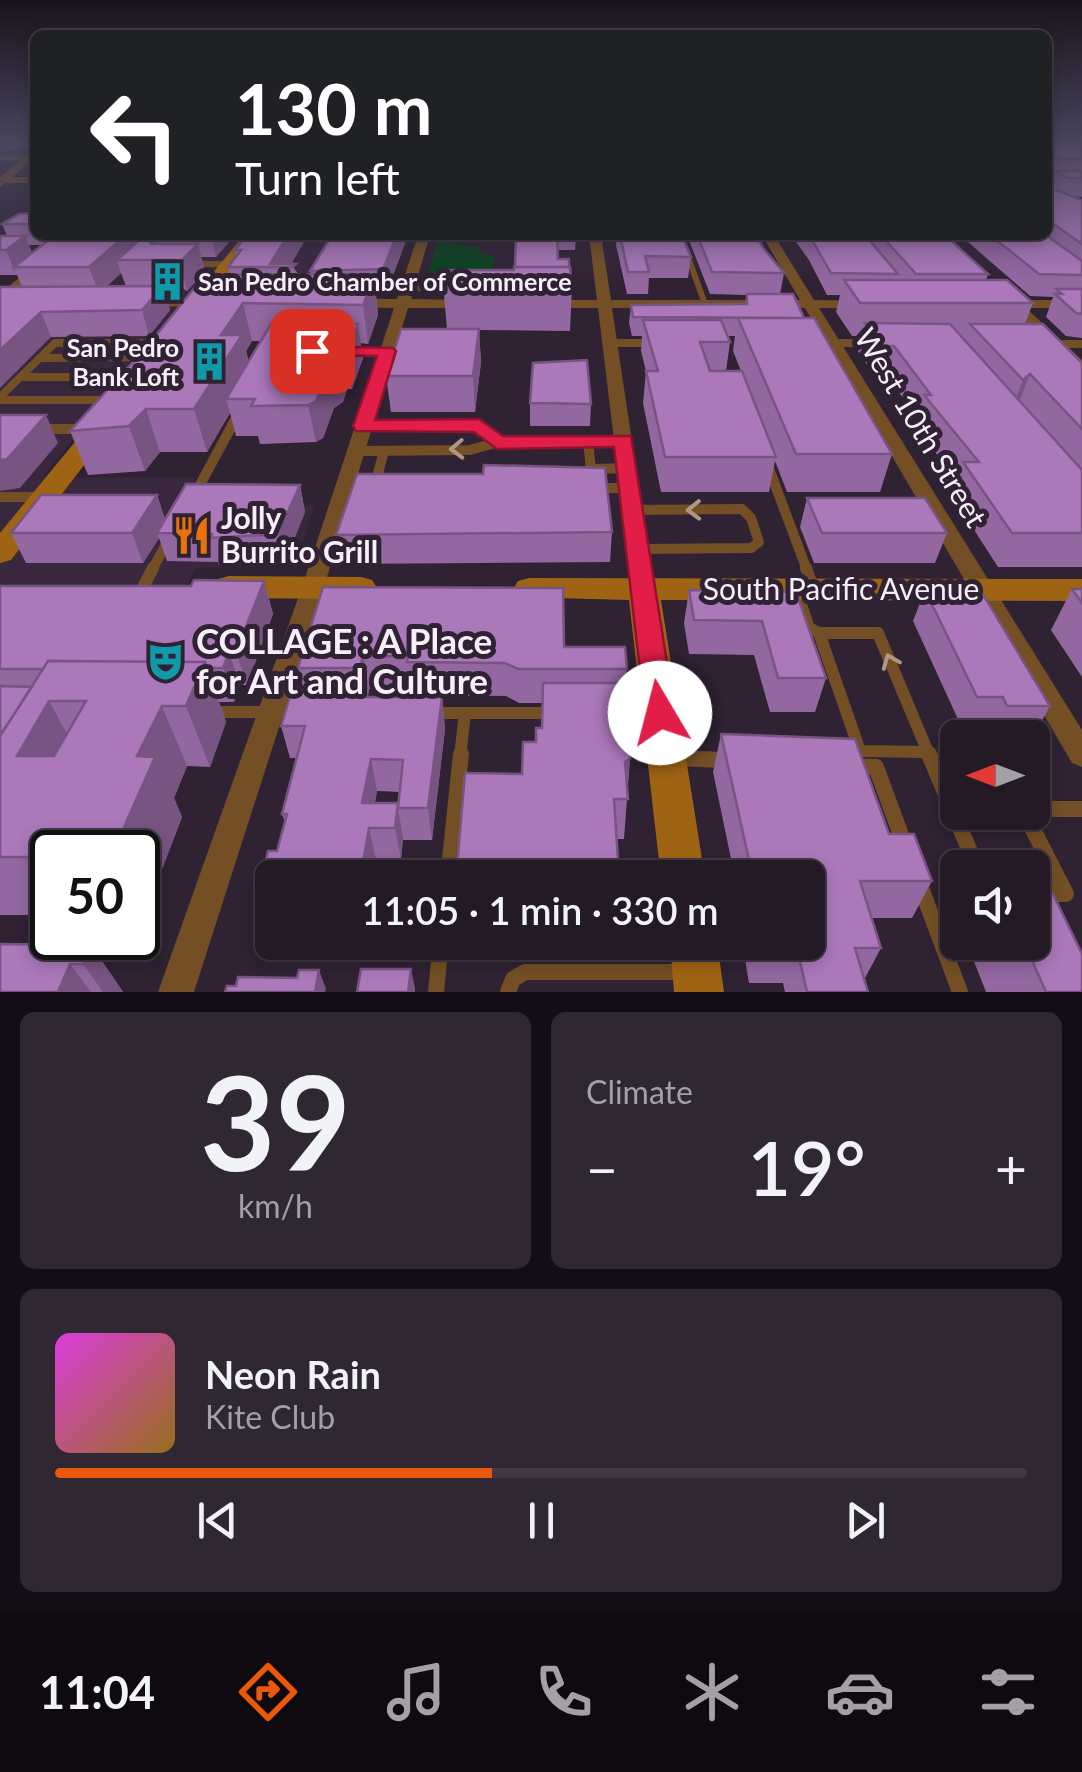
<!DOCTYPE html>
<html lang="en">
<head>
<meta charset="utf-8">
<style>
	body { margin:0; font-family:Lato,sans-serif; background:#2f2732; color:#f1f3f6; height:100vh; display:flex; flex-direction:column; font-size:38px; white-space:nowrap }
	* { box-sizing:border-box; margin:0 }
	p { font-size:32px; color:#a3a1a7 }
	.icon { flex:none; width:55px; height:55px; fill:none; stroke:currentColor; stroke-width:2; stroke-linecap:round; stroke-linejoin:round }
	.map { position:relative; height:992px; overflow:hidden }
	.drawer { display:flex; flex-direction:column; gap:20px; padding:20px; background:#130e15; flex:1 }
	.drawer>* { flex:none }
	.top-card { position:absolute; left:30px; top:30px; width:1022px; height:210px; border-radius:15px; box-shadow:0 5px 15px #0003,0 0 0 2px #403843; background:#202124; color:#fff; overflow:hidden }
	.needle { width:65px; rotate:270deg }
	.controls { position:absolute; left:940px; top:720px; display:grid; gap:20px }
	.controls a { display:grid; place-items:center; width:110px; height:110px; border-radius:15px; background:#231a26; box-shadow:0 5px 15px #0003,0 0 0 2px #403843; font-size:50px }
	.speed { position:absolute; left:30px; top:830px; display:flex; gap:20px; font-size:50px; font-weight:700; text-align:center }
	.speed>* { display:grid; place-content:center; width:130px; height:130px; border-radius:50%; background:#231a26; box-shadow:0 5px 15px #0003,0 0 0 2px #403843; line-height:1 }
	.speed .limit { border:5px solid #111; border-radius:15px; background:#fff; color:#111 }
	.pin { position:absolute; display:grid; place-items:center; width:85px; height:85px; color:#fff; margin:-42px; border-radius:20px; box-shadow:0 5px 15px #0006 }
	.me { position:absolute; width:110px; margin:-55px; rotate:352deg; stroke-linejoin:round; filter:drop-shadow(0 0 8px #0008) }
	.turn { display:flex; align-items:center; gap:35px; height:210px; padding:0 40px; font-size:45px }
	.turn .icon { width:130px; height:130px; stroke-width:2.5 }
	.turn b { display:block; font-size:70px; line-height:85px }
	.big { font-size:75px; font-weight:600; line-height:1.1 }
	.drawer .tile { flex:1; display:flex; flex-direction:column; justify-content:center; gap:15px; min-width:0; padding:0 35px; border-radius:15px; background:#2f2732 }
	.drawer .dial { align-items:center; gap:0 }
	.dial b { font-size:130px; line-height:1 }
	.song { display:flex; align-items:center; gap:30px }
	.cover { width:120px; height:120px; border-radius:15px; background:linear-gradient(135deg,hsl(300 70% 55%),hsl(40 70% 35%)) }
	.played { height:10px; border-radius:5px; background:linear-gradient(90deg,#ea580c 45%,#403843 45%) }
	.keys { display:flex; justify-content:space-around; direction:ltr }
	.heat { display:flex; justify-content:space-between; align-items:center; font-size:55px; direction:ltr }
	.drawer .tiles { flex:1; display:grid; gap:20px; grid-template-columns:1fr 1fr }
	.tile:last-child { grid-column:span 2 }
	.trip { position:absolute; left:255px; top:860px; width:570px; height:100px; border-radius:15px; background:#231a26; box-shadow:0 5px 15px #0003,0 0 0 2px #403843; font-weight:600; line-height:100px; text-align:center }
	.tabs { display:flex; height:160px; justify-content:space-around; align-items:center; background:#0e0a0f; color:#a3a1a7 }
	.tabs .icon { width:70px; height:70px }
	.tabs .on { color:#ea580c }
	.tabs b { font-size:45px; color:#f1f3f6 }
	.map>svg:first-child { display:block }
</style>
</head>
<body>
<div class="map">
<svg width="1082" height="992" viewBox="0 0 1082 992">
	<rect width="100%" height="100%" fill="#2f2233"/>
	<path fill="#39273e" d="M95 235H333L296 299H186L42 478 194 477 202 507 314 505 296 566 196 568 121 717 0 720V308Z"/>
	<path fill="#09421e" d="M438 241 479 247V251L494 257 492 274 445 282 428 273Z"/>
	<g fill="none" stroke-linecap="round" stroke-linejoin="round">
		<path stroke="#744f25" stroke-width="5" d="M0 141H35
			M0 158H29"/>
		<path stroke="#744f25" stroke-width="6" d="M680 235 705 304
			M191 264H230
			M407 288 456 289
			M155 294H181"/>
		<path stroke="#744f25" stroke-width="8" d="M611 343H655
			M832 343H870
			M1052 344H1082
			M351 351H387
			M42 358 150 357
			M21 377H129
			M0 397 55 343H162
			M0 400H109
			M234 423 237 417"/>
		<path stroke="#744f25" stroke-width="10" d="M363 426H479L497 443
			M41 429H84
			M588 441 591 469
			M356 451 470 450 502 441 623 440
			M768 466 807 570
			M592 469 627 468
			M377 477 384 451
			M596 488H630
			M195 494 235 420
			M0 497H39
			M633 510 742 509 751 518 759 542 751 548 638 549
			M152 570 169 539"/>
		<path stroke="#744f25" stroke-width="12" d="M806 568 814 590
			M143 587 153 568
			M796 590 809 628 819 633
			M211 712H299
			M431 713H554
			M616 713H654
			M927 752 860 751 819 633H878L930 757
			M460 757 465 713"/>
		<path stroke="#744f25" stroke-width="16" d="M929 754 977 868
			M672 758 725 760
			M852 766 876 767 905 846
			M1032 809H1082
			M1024 812 1066 894H1032
			M448 878 461 754
			M920 885 960 992
			M436 992 441 942
			M508 992 513 979 525 972H686"/>
		<path fill="#744f25" fill-rule="evenodd" d="M0 177H35V183H0Z
			M418 235H430L411 299 468 300 475 304 468 308H408L324 587 194 992H158L302 587 394 308 352 307 345 303 352 299H397Z
			M589 235H601L611 300H800L762 235H774L814 300 868 301V307L863 308H819L1082 730V767L1072 763 805 308H612L654 589 651 595H635L632 589 598 308H547L540 304 547 300H597Z
			M1010 297 1017 300H1082V308H1026L1082 360V374L1076 372 1010 308 1002 307V301Z
			M208 299 213 300V306L142 307 135 303 142 299Z"/>
		<path fill="#744f25" fill-rule="evenodd" d="M35 149V158L0 187V177Z
			M73 235H89L0 306V293Z"/>
		<path fill="#9f6413" fill-rule="evenodd" d="M244 235H260L207 305H193V297Z
			M102 418 111 420 114 425 111 430 11 560 0 563V533L93 420Z
			M229 576 361 577 372 580 377 588 372 596 361 599 229 598 218 595 213 587 218 579Z
			M529 578 1082 579V601L661 600 705 878H661L629 600 518 597 513 589 518 581Z
			M670 942H717L724 992H674Z"/>
	</g>
	<path fill="#9367a0" fill-rule="evenodd" d="M1048 141H1082V197L1073 196 1082 200V338L1066 336 1046 317 1053 297 1030 296 960 235H1048Z
		M35 213V235H235L216 257H201L205 271 187 291 181 287H163L170 310 149 336 51 337 22 287 17 275H0V236H7L2 224ZM29 245H41L32 253ZM121 273 126 286H107Z
		M247 235H308L291 264 298 274H311L310 271 408 235 386 294H376L378 315 368 344 360 343 363 358 352 389H347L343 402 334 408 323 438 316 442 260 444 258 436H236L230 413 207 452H160L145 471 88 475 70 431 230 275 228 267 236 257 235 250ZM252 341H261L249 362 246 351Z
		M516 235H576L575 250H558V259L572 286 570 331 479 330 481 362 475 412H391L386 376 447 329 443 284 514 270Z
		M617 235H682L691 257 688 278H649L648 294H627L616 245Z
		M687 235H756L764 249 784 273 780 294 803 318 892 454 880 492H787L775 461 769 492H661L643 403 646 371 641 351 642 336H632L629 323 631 305 745 304 747 295 710 294ZM728 336H735L733 351 741 371H726L730 342Z
		M791 235H945L988 274 986 280 1033 303 1025 324 1082 363V567H998L951 494 956 480 915 425 917 418 886 374H873L858 351 862 336H852L836 312 840 295H827L809 260Z
		M530 403 591 404 590 426H530Z
		M300 485 305 512 285 562 219 566 218 562 167 561 159 538 143 563H26L11 533 157 495 165 519Z
		M807 498 947 533 935 563H814L800 527Z
		M612 532 610 562 342 564 336 535Z
		M264 581 273 614 247 685H240L234 702H219L226 722 210 767 187 766 174 798 182 817 144 916H138V852H52V915H0V586H191Z
		M323 587 564 647 627 669 625 684 630 759 624 839H617L619 878H456L522 774 542 728 543 703H519L506 696 412 695 411 690 369 689 368 697H442L445 729 432 840H403V838L401 859H376L373 878H272V915L260 884 277 851 285 822 282 814 297 758H290L281 726 304 690 298 668ZM377 791 400 792 398 805 375 803Z
		M1072 589H1082V677L1051 630Z
		M689 590 796 592 826 678 815 712H770L754 655 689 654 684 623Z
		M925 590 1050 706 1033 737H991L987 728H962L913 621Z
		M721 734 889 834 932 881 912 918H872L881 948 864 980 868 992H785L783 983H749L742 942H808V878H735L713 772Z
		M457 942H518V948H457Z
		M970 942H1032L1082 992H986L968 946Z
		M91 945 123 992H0Z"/>
	<path fill="#785482" d="M0 141H29L31 147 0 152Z
		M126 235H154L160 257 117 260 121 273 99 294 89 267Z
		M211 235H235L216 257Z
		M288 235H308L289 267 270 264Z
		M397 235H408L386 294 383 269Z
		M25 236 35 261 14 267 16 275 6 250Z
		M198 244 205 271 187 291 179 263Z
		M374 278 378 315 368 344 363 305Z
		M163 286 170 310 149 336 142 310Z
		M243 303 252 341 246 351 252 375 226 399 230 413 207 452 194 409 221 335Z
		M41 312 51 337 0 388V350Z
		M358 324 363 358 352 389 346 354Z
		M479 329 481 362 475 412 473 376Z
		M342 354 347 389 343 402 334 408 323 438 316 442 308 405 328 372Z
		M1030 374 1018 404 1011 410 1023 380Z
		M146 409 160 452 145 471 129 426Z
		M46 415 58 443 20 488 0 491V460Z
		M300 485 305 512 285 562 278 534Z
		M157 495 167 525 157 533 159 538 143 563 132 533Z
		M264 581 273 614 247 685 236 652Z
		M229 652 240 685 234 702 223 668Z
		M363 656 369 689 367 702 360 668Z
		M205 662 226 722 210 767 186 706Z
		M442 697 445 729 432 840 428 808Z
		M49 701 82 761 17 756Z
		M162 706 187 766 174 798 182 817 144 916 138 904V852H113L137 756Z
		M371 759 377 791 370 828H369L376 859 373 878H362V803Z
		M630 759 626 799 625 762Z
		M398 808 403 838 401 859 395 828Z
		M91 945 123 992H103L83 964Z
		M70 964 91 992H58Z
		M411 969 415 988V992H408Z
		M319 970 326 989 325 992H315Z"/>
	<path fill="#ab78ba" stroke="#785482" stroke-width="2.5" fill-rule="evenodd" d="M1048 141H1082V159L1054 158 1051 188 1082 200V244L1048 220Z
		M1056 171H1082V178H1068Z
		M35 213V224H2L19 214Z
		M55 235H126L89 267H14Z
		M145 235H147L151 244H198L179 263 174 260H117Z
		M247 235H288L270 264H296L293 267H228L241 250H235Z
		M332 235H397L383 269 310 271Z
		M516 235H557L558 259H569V267H515Z
		M620 235H682L691 257 645 256 649 272H628Z
		M697 235H756L764 249 784 273 712 272Z
		M809 235H865L898 274 831 273Z
		M881 235H945L988 274H916Z
		M990 235H1046L1082 261V275L1039 274Z
		M0 236H25L6 250H0Z
		M514 267H570L572 286 443 284 447 270H514Z
		M366 274 374 278 363 305 243 303 221 335H242L194 409H146L129 426 70 431 144 350 205 275Z
		M844 280H1007L1033 303H860Z
		M163 286 142 310 41 312 0 350V287Z
		M1056 289H1082V314L1076 313 1055 294H1062Z
		M747 294H793L804 318 633 317 631 305 747 304Z
		M738 318H814L892 454H796Z
		M643 320H721L730 342H700L710 371H742L776 457H665L646 371H658Z
		M865 323 950 324 1082 470V533H1012L963 462H979L924 395H931L894 346H880Z
		M271 324H358L346 354H342L337 366 328 372 316 401 308 405 251 406 255 399H226Z
		M970 324H1043L1082 363V429L1030 374 1023 380Z
		M401 329H479L473 376H386Z
		M587 360 591 404 530 403 533 363Z
		M0 415H46L7 459 0 460Z
		M484 465 605 468 612 532 336 535 357 474H483Z
		M186 484 300 485 278 534 211 538 212 534 157 533Z
		M41 495H157L132 533H11Z
		M807 498H925L947 533H822Z
		M194 580 264 581 236 652H229L223 668H207L205 662 48 661 43 669H0V586H191Z
		M323 587 563 588 564 647H625L627 669H518L505 663 407 662 408 656H363L360 668H298Z
		M1072 589H1082V603Z
		M689 590 796 592 826 678H778L762 621 694 620Z
		M925 590 981 591 1050 706H1007L1003 697H977Z
		M48 661 205 662 186 706H162L137 756 155 757 113 852H52V857H0V736ZM49 701H86L54 756H17Z
		M543 683H625L630 759 625 762 628 799H614L619 875 518 874V878H456L465 773 522 774 523 742H536V728H542Z
		M0 686 32 687 3 731H0Z
		M292 690H356L355 697H442L428 808H398L403 760 371 759 362 803H398L395 828H369L361 874H337L336 878H272V884H260L268 851H277L287 814H282L305 726H281Z
		M721 734 855 739 889 834H914L932 881H860L881 948H855L868 992H807L797 948 761 947 760 942H808V878H753Z
		M1032 894H1053L1082 954V992H1046L1024 942H1032Z
		M0 944 91 945 83 964H70L58 992H0Z
		M361 969H411L408 992H357Z
		M299 970H319L315 992H225L227 986H236L238 977 297 978Z"/>
	<defs><path id="oneway-chevron" d="M-2-3.5L2.5 0L-2 3.5" fill="none" stroke-width="1.6" stroke-linecap="round" stroke-linejoin="round" transform="scale(2.5)"/></defs>
	<g stroke="#af9784">
		<use href="#oneway-chevron" transform="translate(457 449) rotate(178)"/>
		<use href="#oneway-chevron" transform="translate(694 510) rotate(179)"/>
		<use href="#oneway-chevron" transform="translate(890 661) rotate(-112)"/>
	</g>
	<linearGradient id="sky" x2="0" y2="1"><stop stop-color="#1a131c"/><stop offset="0.5" stop-color="#47445b"/><stop offset="1" stop-color="#47445b" stop-opacity="0"/></linearGradient>
	<rect width="1082" height="280" fill="url(#sky)"/>
	<path fill="#e11d48" stroke="#92132f" stroke-width="2.5" d="M312 346 393 348 396 351 375 420 479 419 503 436H631L675 713 671 722 660 725 649 722 645 713 614 447 497 449 474 432 356 431 353 426 377 356 306 355V348Z"/>
	<defs>
		<symbol id="building-bare" viewBox="-9 -9 18 18"><path d="M-4-6H4V6H1V3H-1V6H-4ZM-2.5-4.3h1.7v1.8h-1.7ZM.8-4.3h1.7v1.8H.8ZM-2.5-1h1.7V.8h-1.7ZM.8-1h1.7V.8H.8Z" fill="#0f9aa8" stroke="#2f2233" stroke-width="2.5" paint-order="stroke"/></symbol>
		<symbol id="restaurant-bare" viewBox="-9 -9 18 18"><path d="M-5-6h1v4h1v-4h1v4h1v-4h1v5L-1.5 .5V6h-2V.5L-5-1ZM5-6V6H3V1.5H1.5Q1.5-4 5-6Z" fill="#e8710a" stroke="#2f2233" stroke-width="2.5" paint-order="stroke"/></symbol>
		<symbol id="theatre-bare" viewBox="-9 -9 18 18"><path d="M-5-5.5Q0-4 5-5.5V0Q5 5 0 6Q-5 5-5 0ZM-3.3-2.5H-1v1.5H-3.3ZM1-2.5H3.3v1.5H1ZM-2.8 1Q0 5.5 2.8 1Z" fill="#0f9aa8" stroke="#2f2233" stroke-width="2.5" paint-order="stroke"/></symbol>
	</defs>
	<g fill-rule="evenodd">
		<use href="#building-bare" x="140" y="254" width="55" height="55"/>
		<use href="#building-bare" x="182" y="334" width="55" height="55"/>
		<use href="#restaurant-bare" x="164" y="508" width="55" height="55"/>
		<use href="#theatre-bare" x="138" y="634" width="55" height="55"/>
	</g>
	<g text-anchor="middle" stroke-width="10" stroke-linejoin="round" paint-order="stroke">
		<g font-size="25" font-weight="bold" fill="#f7eef9" stroke="#2f2233" text-anchor="start">
			<text x="198" y="291">San Pedro Chamber of Commerce</text>
			<text x="179" y="357" text-anchor="end">San Pedro<tspan x="179" dy="29">Bank Loft</tspan></text>
		</g>
		<g font-size="30" fill="#f7eef9" stroke="#2f2233">
			<text transform="translate(920 428) rotate(59)" y="10">West 10th Street</text>
			<text x="841" y="600">South Pacific Avenue</text>
		</g>
		<g font-size="30" font-weight="bold" fill="#f7eef9" stroke="#2f2233" text-anchor="start">
			<text x="221" y="529">Jolly<tspan x="221" dy="34">Burrito Grill</tspan></text>
		</g>
		<g font-size="35" font-weight="bold" fill="#f7eef9" stroke="#2f2233" text-anchor="start">
			<text x="196" y="654">COLLAGE : A Place<tspan x="196" dy="40">for Art and Culture</tspan></text>
		</g>
	</g>
</svg>
<div class="controls">
<a><svg class="needle" viewBox="-14 -14 28 28"><path d="M0-13l5 13h-10z" fill="#e53935"/><path d="M0 13l5-13h-10z" fill="#a3a1a7"/></svg></a>
<a><svg class="icon" aria-label="sound" viewBox="0 0 24 24"><path d="M4 9h4l5-4v14l-5-4H4zM17 9q2 3 0 6"/></svg></a>
</div>
<div class="speed"><div class="limit">50</div></div>
<div class="pin" style="left:312px;top:351px;background:#d93025"><svg class="icon" aria-label="arrive" viewBox="0 0 24 24"><path d="M6 21V4h12l-3 4 3 4H6"/></svg></div>
<svg class="me" style="left:660px;top:713px" viewBox="-20 -20 40 40"><circle r="19" fill="#fff"/><path d="M0-13L10 11 0 6-10 11z" fill="#e11d48"/></svg>
<div class="trip">11:05 · 1 min · 330 m</div>
<div class="top-card">
<div class="turn"><svg class="icon" aria-label="left" viewBox="0 0 24 24"><path d="M17 20v-9H6M10 6l-5 5 5 5"/></svg><div><b>130 m</b>Turn left</div></div>
</div>
</div>
<section class="drawer">
<div class="tiles">
<div class="tile dial"><b>39</b><p>km/h</p></div>
<div class="tile"><p>Climate</p>
<div class="heat"><a>−</a><b class="big">19°</b><a>+</a></div>
</div>
<div class="tile">
<div class="song"><i class="cover"></i><div><b>Neon Rain</b><p>Kite Club</p></div></div>
<div class="played"></div>
<div class="keys"><svg class="icon" aria-label="previous" viewBox="0 0 24 24"><path d="M18 5L8 12l10 7zM5 5v14"/></svg><svg class="icon" aria-label="pause" viewBox="0 0 24 24"><path d="M8 5v14M16 5v14"/></svg><svg class="icon" aria-label="next" viewBox="0 0 24 24"><path d="M6 5l10 7-10 7zM19 5v14"/></svg></div>
</div>
</div>
</section>
<nav class="tabs">
<b>11:04</b>
<svg class="icon on" aria-label="directions" viewBox="0 0 24 24"><path d="M12 3l9 9-9 9-9-9zM9 14v-3h6M13 9l2 2-2 2"/></svg>
<svg class="icon" aria-label="music" viewBox="0 0 24 24"><path d="M9 18V5l10-2v13"/><circle cx="6" cy="18" r="3"/><circle cx="16" cy="16" r="3"/></svg>
<svg class="icon" aria-label="phone" viewBox="0 0 24 24"><path d="M5 4h4l2 5-3 2q2 4 5 5l2-3 5 2v4C11 20 4 13 5 4z"/></svg>
<svg class="icon" aria-label="climate" viewBox="0 0 24 24"><path d="M12 3v18M4 7l16 10M4 17L20 7"/></svg>
<svg class="icon" aria-label="car" viewBox="0 0 24 24"><path d="M5 17H2v-5l4-1 3-4h7l3 4 3 1v5h-3M9 17h6M6 11h13"/><circle cx="7" cy="17" r="2"/><circle cx="17" cy="17" r="2"/></svg>
<svg class="icon" aria-label="filters" viewBox="0 0 24 24"><path d="M4 7h16M4 17h16"/><circle cx="9" cy="7" r="2"/><circle cx="15" cy="17" r="2"/></svg>
</nav>
</body>
</html>
